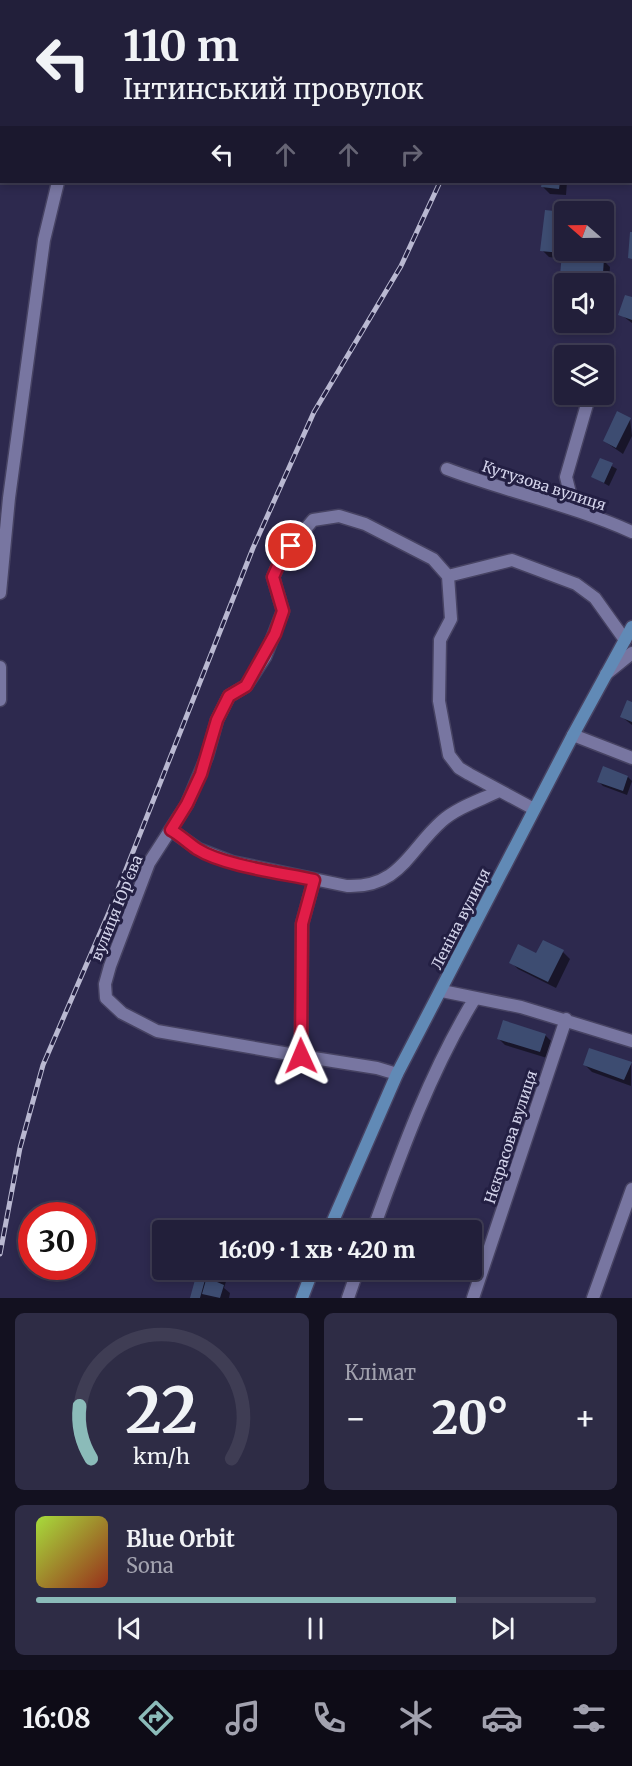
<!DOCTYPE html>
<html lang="uk">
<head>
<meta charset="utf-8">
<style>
	body { margin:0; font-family:Merriweather,serif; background:#2e2c45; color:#f1f3f6; height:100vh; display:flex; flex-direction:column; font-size:22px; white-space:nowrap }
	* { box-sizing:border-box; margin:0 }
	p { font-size:20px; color:#a2a2af }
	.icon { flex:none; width:33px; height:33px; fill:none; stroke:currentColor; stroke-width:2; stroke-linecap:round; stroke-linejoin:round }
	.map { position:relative; height:1298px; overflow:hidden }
	.panel { display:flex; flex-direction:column; gap:15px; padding:15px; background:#131120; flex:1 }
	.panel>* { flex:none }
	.guide { position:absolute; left:0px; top:0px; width:633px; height:183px; box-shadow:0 3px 9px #0003,0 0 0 2px #3f3d54; background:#221f3a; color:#f1f3f6; overflow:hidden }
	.needle { width:39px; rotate:290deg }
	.buttons { position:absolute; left:554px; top:201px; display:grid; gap:12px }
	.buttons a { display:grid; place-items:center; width:60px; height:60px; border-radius:6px; background:#221f3a; box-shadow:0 3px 9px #0003,0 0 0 2px #3f3d54; font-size:30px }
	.speed { position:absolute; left:18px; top:1202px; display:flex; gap:12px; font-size:30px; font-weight:700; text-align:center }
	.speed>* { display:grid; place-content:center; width:78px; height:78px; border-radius:50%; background:#221f3a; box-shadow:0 3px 9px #0003,0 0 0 2px #3f3d54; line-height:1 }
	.speed .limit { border:9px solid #d22; background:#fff; color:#111 }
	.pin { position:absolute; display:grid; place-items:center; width:51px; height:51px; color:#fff; margin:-26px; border:3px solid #fff; border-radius:50%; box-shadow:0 2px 6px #0007 }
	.me { position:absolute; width:66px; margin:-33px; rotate:359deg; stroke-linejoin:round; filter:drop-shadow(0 0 4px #0008) }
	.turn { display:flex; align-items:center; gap:21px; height:126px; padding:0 24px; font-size:27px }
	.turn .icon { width:78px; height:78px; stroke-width:2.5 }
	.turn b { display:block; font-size:42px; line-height:51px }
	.lanes { display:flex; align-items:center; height:57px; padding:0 24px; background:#0003; justify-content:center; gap:30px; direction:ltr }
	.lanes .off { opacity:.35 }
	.big { font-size:45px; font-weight:800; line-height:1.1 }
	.panel .card { flex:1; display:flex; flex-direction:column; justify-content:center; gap:9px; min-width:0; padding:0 21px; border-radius:9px; background:#2e2c45 }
	.panel .dial { align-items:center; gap:0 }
	.dial svg { height:156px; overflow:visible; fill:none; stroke:#3f3d54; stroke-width:7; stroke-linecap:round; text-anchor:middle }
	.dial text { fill:#f1f3f6; stroke:none }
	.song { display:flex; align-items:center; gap:18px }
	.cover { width:72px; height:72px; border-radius:9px; background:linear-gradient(135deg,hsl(80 70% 55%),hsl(10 70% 35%)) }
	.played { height:6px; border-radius:3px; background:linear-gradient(90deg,#8bbbb9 75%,#3f3d54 75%) }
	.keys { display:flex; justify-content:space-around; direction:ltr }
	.heat { display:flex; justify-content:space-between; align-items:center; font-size:33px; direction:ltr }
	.panel .tiles { flex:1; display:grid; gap:15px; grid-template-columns:1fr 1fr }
	.card:last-child { grid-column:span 2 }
	.trip { position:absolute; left:152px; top:1220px; width:330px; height:60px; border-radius:6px; background:#221f3a; box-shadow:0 3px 9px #0003,0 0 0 2px #3f3d54; font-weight:800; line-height:60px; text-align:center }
	.tabs { display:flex; height:96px; justify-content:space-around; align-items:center; background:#0e0c17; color:#a2a2af }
	.tabs .icon { width:42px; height:42px }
	.tabs .active { color:#8bbbb9 }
	.tabs b { font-size:27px; color:#f1f3f6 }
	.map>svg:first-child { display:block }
</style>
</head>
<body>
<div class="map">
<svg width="632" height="1298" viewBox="0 0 632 1298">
	<rect width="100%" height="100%" fill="#2d294e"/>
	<path fill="#0007" d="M544 182H567L566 195 550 194 543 187Z
		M564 214V250H581L580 258 603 260 610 267 609 279 598 278 597 284H564V290L561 286 563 259 549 257 542 250Z
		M632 299V323L620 314Z
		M630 419 632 436 623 454 604 441Z
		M601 460 617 469 609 486 593 477Z
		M632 704V725L622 717Z
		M628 777 632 781 627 795 603 786 599 782Z
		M544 942 563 952 570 959 556 988 518 969 511 962 537 955Z
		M545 1035 552 1042 547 1058 505 1045 498 1038Z
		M631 1063V1086L592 1072 585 1065Z
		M200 1269H222L228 1275 224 1288 230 1293 229 1298H192Z"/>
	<path fill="#3d4c71" d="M542 182H560L559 189 541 187Z
		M545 210 564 212V250H573V256L604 259 603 273 591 271 590 284H564V287H559L562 253 540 251Z
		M630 232H632V259L628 258Z
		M625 295 632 297V320L618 315Z
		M617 411 631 418 616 448 603 441Z
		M600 458 613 463 604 483 591 477Z
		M627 700 632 702V722L620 717Z
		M603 766 628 776 623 791 597 782Z
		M543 940 564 950 548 982 509 963 518 944 536 953Z
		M503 1020 546 1034 540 1052 497 1039Z
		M589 1048 632 1062 624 1080 583 1065Z
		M198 1269H208L200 1298H190Z
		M209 1269H221L217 1282 224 1285 220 1298 202 1294Z"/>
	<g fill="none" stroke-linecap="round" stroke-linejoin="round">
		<defs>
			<path id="lane" d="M632 74V73"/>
			<path id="street" d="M102 2 103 0
				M447 469C508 492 572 505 632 532
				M574 509 566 477 590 394
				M448 576 512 560 576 584 595 598 625 640
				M0 593 9 498 44 240 58 182
				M0 667V700
				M606 674 632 653
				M573 735 632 758
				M171 830 198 849 232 862 347 886C400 888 409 850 442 821 458 807 481 800 499 791
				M314 880 302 924 301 1056 157 1031 122 1013 106 998 105 984 110 966 149 863 187 804 207 756 217 720 229 696 246 686 265 657 283 611 273 577 282 557 313 520 339 516 365 524 433 559 448 576 451 619 440 640 439 701 449 755 459 768 469 774 534 809
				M442 991 521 1007 632 1041
				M301 1056 377 1068 397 1074
				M373 1230C402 1150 431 1070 475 998
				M348 1298 358 1269
				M473 1298 566 1019
				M593 1298 632 1189"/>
			<path id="secondary" d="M329 1230 397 1074 573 735 632 627
				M302 1298 313 1269"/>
		</defs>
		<use href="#lane" stroke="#474363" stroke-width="9"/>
		<use href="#street" stroke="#474363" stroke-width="15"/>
		<use href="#secondary" stroke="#474363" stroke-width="15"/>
		<use href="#lane" stroke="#7876a1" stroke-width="6"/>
		<use href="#street" stroke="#7876a1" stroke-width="12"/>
		<use href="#secondary" stroke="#618ab6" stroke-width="12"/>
		<defs>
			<path id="rail" d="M492 2V0
				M0 1254 20 1148 43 1065 110 910 253 548 314 412 401 266 440 182"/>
		</defs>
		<use href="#rail" stroke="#b9b8d1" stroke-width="5"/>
		<use href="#rail" stroke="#231f43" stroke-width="3" stroke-dasharray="9" stroke-linecap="butt"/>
	</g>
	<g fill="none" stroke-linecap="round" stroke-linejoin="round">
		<defs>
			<path id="route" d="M291 546 282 557 273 577 283 611 275 634 246 686 229 696 217 720 201 774 187 804 171 830C180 835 188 843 197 849 224 866 282 873 314 880L302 924 301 1056"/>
		</defs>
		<use href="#route" stroke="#92132f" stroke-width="15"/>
		<use href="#route" stroke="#e11d48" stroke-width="10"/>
	</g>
	<g text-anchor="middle" stroke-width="6" stroke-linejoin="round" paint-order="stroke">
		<g font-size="15" fill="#d3d3ea" stroke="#231f43">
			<text transform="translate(544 486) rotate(18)" y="5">Кутузова вулиця</text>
			<text transform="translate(117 908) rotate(-68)" y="5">вулиця Юр'єва</text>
			<text transform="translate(461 919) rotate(-63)" y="5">Леніна вулиця</text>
			<text transform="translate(511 1137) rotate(-72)" y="5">Нєкрасова вулиця</text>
		</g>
	</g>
</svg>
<div class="buttons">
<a><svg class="needle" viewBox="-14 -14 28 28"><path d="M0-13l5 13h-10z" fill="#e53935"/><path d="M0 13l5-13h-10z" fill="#a2a2af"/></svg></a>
<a><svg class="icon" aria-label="sound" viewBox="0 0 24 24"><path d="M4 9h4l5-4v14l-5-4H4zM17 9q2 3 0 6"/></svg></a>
<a><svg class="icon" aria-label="layers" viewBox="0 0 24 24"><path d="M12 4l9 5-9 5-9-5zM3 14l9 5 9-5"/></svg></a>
</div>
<div class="speed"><div class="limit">30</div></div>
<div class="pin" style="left:291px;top:546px;background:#d93025"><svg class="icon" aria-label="arrive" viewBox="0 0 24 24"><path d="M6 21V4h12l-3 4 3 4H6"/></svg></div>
<svg class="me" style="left:301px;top:1056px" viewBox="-20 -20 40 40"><path d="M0-17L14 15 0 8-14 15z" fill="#e11d48" stroke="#fff" stroke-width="4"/></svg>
<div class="trip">16:09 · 1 хв · 420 m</div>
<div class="guide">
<div class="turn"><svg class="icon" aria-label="left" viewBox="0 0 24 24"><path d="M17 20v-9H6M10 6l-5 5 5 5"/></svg><div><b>110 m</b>Інтинський провулок</div></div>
<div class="lanes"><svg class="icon" aria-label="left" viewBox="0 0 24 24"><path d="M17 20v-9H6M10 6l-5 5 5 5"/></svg><svg class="icon off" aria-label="ahead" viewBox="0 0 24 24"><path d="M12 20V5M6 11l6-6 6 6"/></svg><svg class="icon off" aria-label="ahead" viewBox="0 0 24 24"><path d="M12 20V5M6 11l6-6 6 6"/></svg><svg class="icon off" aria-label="right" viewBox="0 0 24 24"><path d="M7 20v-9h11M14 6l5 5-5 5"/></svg></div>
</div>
</div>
<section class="panel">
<div class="tiles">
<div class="card dial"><svg viewBox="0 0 100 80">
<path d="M14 69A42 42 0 1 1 86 69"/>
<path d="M14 69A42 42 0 0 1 8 42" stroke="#8bbbb9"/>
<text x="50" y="56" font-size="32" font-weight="700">22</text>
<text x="50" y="72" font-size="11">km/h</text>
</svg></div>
<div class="card"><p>Клімат</p>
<div class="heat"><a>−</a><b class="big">20°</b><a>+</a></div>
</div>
<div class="card">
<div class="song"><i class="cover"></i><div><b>Blue Orbit</b><p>Sona</p></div></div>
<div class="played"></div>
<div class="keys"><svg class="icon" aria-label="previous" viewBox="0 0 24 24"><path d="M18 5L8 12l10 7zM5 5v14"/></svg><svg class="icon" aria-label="pause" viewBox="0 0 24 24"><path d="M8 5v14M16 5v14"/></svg><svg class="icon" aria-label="next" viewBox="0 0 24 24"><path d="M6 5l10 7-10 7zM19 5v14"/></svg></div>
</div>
</div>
</section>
<nav class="tabs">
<b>16:08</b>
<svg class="icon active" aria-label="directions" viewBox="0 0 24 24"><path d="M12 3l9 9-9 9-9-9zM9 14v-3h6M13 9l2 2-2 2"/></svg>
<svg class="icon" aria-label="music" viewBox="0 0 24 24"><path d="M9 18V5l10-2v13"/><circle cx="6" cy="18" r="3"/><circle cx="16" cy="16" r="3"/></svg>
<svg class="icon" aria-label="phone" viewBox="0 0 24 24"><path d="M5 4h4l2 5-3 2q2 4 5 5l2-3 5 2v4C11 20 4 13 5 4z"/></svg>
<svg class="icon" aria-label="climate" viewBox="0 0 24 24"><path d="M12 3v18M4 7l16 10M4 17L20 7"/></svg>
<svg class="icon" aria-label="car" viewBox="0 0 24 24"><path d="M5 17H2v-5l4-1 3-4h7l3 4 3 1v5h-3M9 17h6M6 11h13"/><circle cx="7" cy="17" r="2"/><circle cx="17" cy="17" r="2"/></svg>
<svg class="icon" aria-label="filters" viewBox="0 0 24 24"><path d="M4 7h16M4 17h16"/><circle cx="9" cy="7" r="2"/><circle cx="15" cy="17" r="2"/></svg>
</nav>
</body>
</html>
